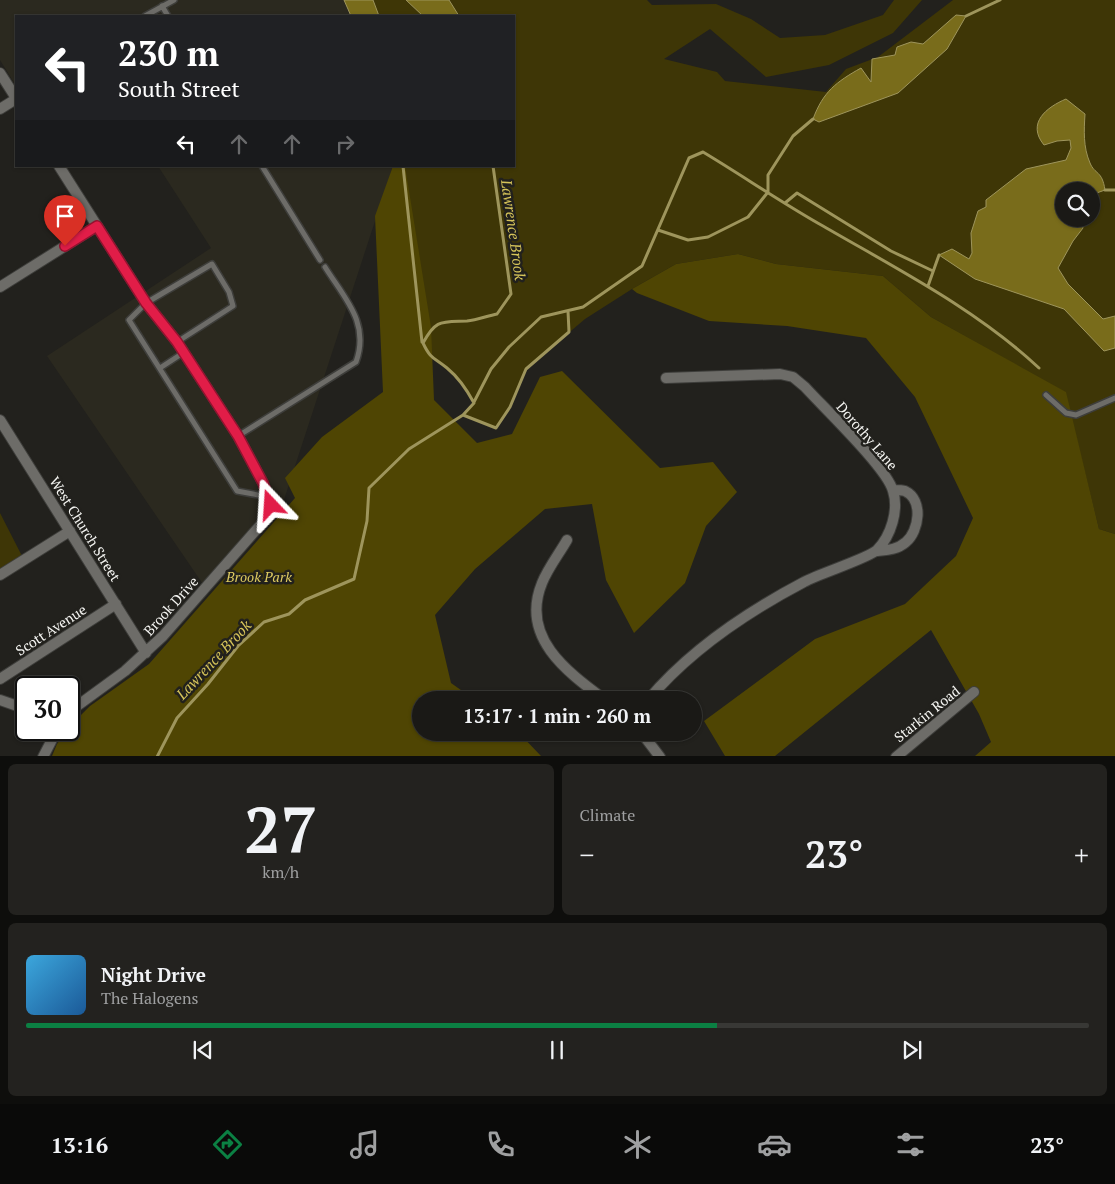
<!DOCTYPE html>
<html lang="en">
<head>
<meta charset="utf-8">
<style>
	body { margin:0; font-family:"PT Serif",serif; background:#23221f; color:#f1f3f6; height:100vh; display:flex; flex-direction:column; font-size:19px; white-space:nowrap }
	* { box-sizing:border-box; margin:0 }
	p { font-size:16px; color:#9fa0a1 }
	.icon { flex:none; width:28px; height:28px; fill:none; stroke:currentColor; stroke-width:2; stroke-linecap:round; stroke-linejoin:round }
	.map { position:relative; height:756px; overflow:hidden }
	.drawer { display:flex; flex-direction:column; gap:8px; padding:8px; background:#0e0e0c; flex:1 }
	.drawer>* { flex:none }
	.top-card { position:absolute; left:15px; top:15px; width:500px; height:152px; border-radius:0px; box-shadow:0 1px 4px #0004,0 0 0 1px #383835; background:#202124; color:#fff; overflow:hidden }
	.controls { position:absolute; left:1055px; top:182px; display:grid; gap:10px }
	.controls a { display:grid; place-items:center; width:45px; height:45px; border-radius:50%; background:#1a1916; box-shadow:0 1px 4px #0004,0 0 0 1px #383835; font-size:25px }
	.speed { position:absolute; left:15px; top:676px; display:flex; gap:10px; font-size:25px; font-weight:700; text-align:center }
	.speed>* { display:grid; place-content:center; width:65px; height:65px; border-radius:50%; background:#1a1916; box-shadow:0 1px 4px #0004,0 0 0 1px #383835; line-height:1 }
	.speed .limit { border:2px solid #111; border-radius:8px; background:#fff; color:#111 }
	.pin { position:absolute; display:grid; place-items:center; width:42px; height:42px; color:#fff; margin:-51px -21px; border-radius:50% 50% 50% 0; rotate:-45deg; box-shadow:0 0 5px #0007 }
	.pin .icon { rotate:45deg }
	.me { position:absolute; width:55px; margin:-28px; rotate:340deg; stroke-linejoin:round; filter:drop-shadow(0 0 4px #0008) }
	.turn { display:flex; align-items:center; gap:18px; height:105px; padding:0 20px; font-size:22px }
	.turn .icon { width:65px; height:65px; stroke-width:2.5 }
	.turn b { display:block; font-size:35px; line-height:42px }
	.lanes { display:flex; align-items:center; height:48px; padding:0 20px; background:#0003; justify-content:center; gap:25px; direction:ltr }
	.lanes .off { opacity:.35 }
	.big { font-size:38px; font-weight:800; line-height:1.1 }
	.drawer .widget { flex:1; display:flex; flex-direction:column; justify-content:center; gap:8px; min-width:0; padding:0 18px; border-radius:8px; background:#23221f }
	.drawer .dial { align-items:center; gap:0 }
	.dial b { font-size:65px; line-height:1 }
	.song { display:flex; align-items:center; gap:15px }
	.cover { width:60px; height:60px; border-radius:8px; background:linear-gradient(135deg,hsl(200 70% 55%),hsl(210 70% 35%)) }
	.played { height:5px; border-radius:2px; background:linear-gradient(90deg,#0b8043 65%,#383835 65%) }
	.keys { display:flex; justify-content:space-around; direction:ltr }
	.heat { display:flex; justify-content:space-between; align-items:center; font-size:28px; direction:ltr }
	.drawer .tiles { flex:1; display:grid; gap:8px; grid-template-columns:1fr 1fr }
	.widget:last-child { grid-column:span 2 }
	.trip { position:absolute; left:412px; top:691px; width:290px; height:50px; border-radius:25px; background:#1a1916; box-shadow:0 1px 4px #0004,0 0 0 1px #383835; font-weight:800; line-height:50px; text-align:center }
	.menu { display:flex; height:80px; justify-content:space-around; align-items:center; background:#0a0a09; color:#9fa0a1 }
	.menu .icon { width:35px; height:35px }
	.menu .on { color:#0b8043 }
	.menu b { font-size:22px; color:#f1f3f6 }
	.map>svg:first-child { display:block }
</style>
</head>
<body>
<div class="map">
<svg width="1115" height="757" viewBox="0 0 1115 757">
	<rect width="100%" height="100%" fill="#22211d"/>
	<path fill="#2b291f" d="M0 0H344L351 16H16V86L0 60Z
		M158 166H393L280 512 266 521 207 590 47 356 211 248Z"/>
	<path fill="#3e3606" fill-rule="evenodd" d="M373 0H406L423 16H379Z
		M449 0H647L652 5 716 4 751 19 780 38 825 35 883 15 894 0H922L893 33 829 65 766 77 710 29 664 59 717 72 725 81 826 92 846 69 878 57 953 0H1115V534L1099 529 1065 392 931 317 883 276 776 264 738 254 676 264 632 289 585 319 526 369 510 407 496 428 463 415 474 402C462 383 449 369 430 357L403 166H514V82L516 81 514 79V16H459ZM1064 191H1091V219H1064Z
		M0 513 22 556 0 569Z"/>
	<path fill="#4f4503" d="M393 166H405L431 327 434 400 477 443 512 434 540 377 562 371 660 468 713 462 737 492 706 526 685 583 634 633 606 580 592 504 545 509 475 569 435 615 451 683 475 700H421V732L519 733 541 756H52L57 744 72 724 90 706 149 664 295 498 285 478 322 437 383 392 375 216Z
		M738 254 776 264 883 276 931 317 1066 392 1099 529 1115 534V756H975L991 742 979 714 931 630 775 756H725L704 721 815 639 905 604 956 556 973 518 915 397 866 338 787 326 709 321 637 293 632 289 676 264Z"/>
	<path fill="#796c1b" stroke="#9e955c" d="M344 0H373L379 16H351Z
		M406 0H449L459 16H423Z
		M956 15 966 16 947 49 898 93 819 122 813 119C823 92 836 82 861 68L871 82 872 59 895 55 897 47 911 42 923 44Z
		M1066 99 1085 114C1084 130 1083 147 1090 163 1095 175 1102 170 1105 190L1091 195V191H1064V219H1081L1083 228 1073 241 1058 268 1068 284 1103 319 1115 316V348L1104 351 1064 309 975 279 939 255 952 249 969 259 972 253 971 233 978 211 986 207V200L1026 169 1066 160 1071 148 1070 140 1057 141 1044 145C1026 123 1047 107 1066 99Z"/>
	<g fill="none" stroke-linecap="round" stroke-linejoin="round">
		<path stroke="#9e955c" stroke-width="3" d="M966 16 1000 0
			M403 166 422 342
			M1105 190H1115
			M785 203 797 193 891 251 933 271
			M658 230 688 240 708 237 748 217 768 192V175L793 136 813 119
			M928 286 939 255
			M474 402 491 369 509 347 541 317 583 307 642 266 689 158 703 152C743 176 782 203 823 226 897 269 976 309 1039 368
			M463 415 496 428 510 407 526 369 569 332 568 311
			M157 757 177 718 208 684 238 646 264 622 289 614 305 600 354 579 367 521 369 488 409 449 463 415 474 403C467 390 458 377 447 368 434 357 431 360 423 343 436 319 441 322 467 321 477 320 487 316 497 314L511 294 493 166"/>
		<defs>
			<path id="lane" d="M162 6 168 16
				M145 16 174 0
				M262 166 320 260
				M177 342 233 306 229 292 212 264 146 303 129 320 237 491 269 497
				M160 368 183 353
				M1046 395 1066 413 1076 415 1115 398
				M238 436 356 362C370 323 345 299 325 267"/>
			<path id="street" d="M0 73 16 98
				M0 109 16 99
				M59 166 146 303 177 342 238 436 263 483 271 505 263 522 163 636 125 671 77 706 69 716
				M0 287 97 226
				M0 420 146 653
				M567 540C559 554 548 568 542 583 520 637 566 671 605 700
				M876 551C887 550 897 550 906 542 919 531 924 500 905 491 902 490 897 490 893 490
				M0 575 70 531
				M0 679 116 604
				M0 700 26 709
				M648 700C690 650 747 612 804 582 818 574 869 558 877 550 891 536 899 510 893 491 887 468 824 408 805 387L793 377 780 374 666 378
				M641 732 660 757
				M43 757 57 730
				M896 757 974 692"/>
		</defs>
		<use href="#lane" stroke="#3e3e3b" stroke-width="8"/>
		<use href="#street" stroke="#3e3e3b" stroke-width="12"/>
		<use href="#lane" stroke="#6d6c68" stroke-width="5"/>
		<use href="#street" stroke="#6d6c68" stroke-width="10"/>
	</g>
	<g fill="none" stroke-linecap="round" stroke-linejoin="round">
		<defs>
			<path id="route" d="M65 246 97 226 146 303 177 342 238 436 263 483 271 505"/>
		</defs>
		<use href="#route" stroke="#92132f" stroke-width="12"/>
		<use href="#route" stroke="#e11d48" stroke-width="9"/>
	</g>
	<g text-anchor="middle" stroke-width="5" stroke-linejoin="round" paint-order="stroke">
		<g font-size="14" fill="#f5f5f2" stroke="#22211d">
			<text transform="translate(867 436) rotate(49)" y="5">Dorothy Lane</text>
			<text transform="translate(85 529) rotate(58)" y="5">West Church Street</text>
			<text transform="translate(171 606) rotate(-48)" y="5">Brook Drive</text>
			<text transform="translate(51 630) rotate(-33)" y="5">Scott Avenue</text>
			<text transform="translate(927 714) rotate(-39)" y="5">Starkin Road</text>
		</g>
		<g font-size="14" font-style="italic" fill="#decb61" stroke="#22211d">
			<text x="259" y="582">Brook Park</text>
		</g>
		<g font-size="15" font-style="italic" fill="#d6c459" stroke="#22211d">
			<text transform="translate(513 230) rotate(82)" y="5">Lawrence Brook</text>
			<text transform="translate(214 660) rotate(-47)" y="5">Lawrence Brook</text>
		</g>
	</g>
</svg>
<div class="controls">
<a><svg class="icon" aria-label="search" viewBox="0 0 24 24"><circle cx="10" cy="10" r="6"/><path d="M15 15l6 6"/></svg></a>
</div>
<div class="speed"><div class="limit">30</div></div>
<div class="pin" style="left:65px;top:246px;background:#d93025"><svg class="icon" aria-label="arrive" viewBox="0 0 24 24"><path d="M6 21V4h12l-3 4 3 4H6"/></svg></div>
<svg class="me" style="left:271px;top:505px" viewBox="-20 -20 40 40"><path d="M0-17L14 15 0 8-14 15z" fill="#e11d48" stroke="#fff" stroke-width="4"/></svg>
<div class="trip">13:17 · 1 min · 260 m</div>
<div class="top-card">
<div class="turn"><svg class="icon" aria-label="left" viewBox="0 0 24 24"><path d="M17 20v-9H6M10 6l-5 5 5 5"/></svg><div><b>230 m</b>South Street</div></div>
<div class="lanes"><svg class="icon" aria-label="left" viewBox="0 0 24 24"><path d="M17 20v-9H6M10 6l-5 5 5 5"/></svg><svg class="icon off" aria-label="ahead" viewBox="0 0 24 24"><path d="M12 20V5M6 11l6-6 6 6"/></svg><svg class="icon off" aria-label="ahead" viewBox="0 0 24 24"><path d="M12 20V5M6 11l6-6 6 6"/></svg><svg class="icon off" aria-label="right" viewBox="0 0 24 24"><path d="M7 20v-9h11M14 6l5 5-5 5"/></svg></div>
</div>
</div>
<section class="drawer">
<div class="tiles">
<div class="widget dial"><b>27</b><p>km/h</p></div>
<div class="widget"><p>Climate</p>
<div class="heat"><a>−</a><b class="big">23°</b><a>+</a></div>
</div>
<div class="widget">
<div class="song"><i class="cover"></i><div><b>Night Drive</b><p>The Halogens</p></div></div>
<div class="played"></div>
<div class="keys"><svg class="icon" aria-label="previous" viewBox="0 0 24 24"><path d="M18 5L8 12l10 7zM5 5v14"/></svg><svg class="icon" aria-label="pause" viewBox="0 0 24 24"><path d="M8 5v14M16 5v14"/></svg><svg class="icon" aria-label="next" viewBox="0 0 24 24"><path d="M6 5l10 7-10 7zM19 5v14"/></svg></div>
</div>
</div>
</section>
<nav class="menu">
<b>13:16</b>
<svg class="icon on" aria-label="directions" viewBox="0 0 24 24"><path d="M12 3l9 9-9 9-9-9zM9 14v-3h6M13 9l2 2-2 2"/></svg>
<svg class="icon" aria-label="music" viewBox="0 0 24 24"><path d="M9 18V5l10-2v13"/><circle cx="6" cy="18" r="3"/><circle cx="16" cy="16" r="3"/></svg>
<svg class="icon" aria-label="phone" viewBox="0 0 24 24"><path d="M5 4h4l2 5-3 2q2 4 5 5l2-3 5 2v4C11 20 4 13 5 4z"/></svg>
<svg class="icon" aria-label="climate" viewBox="0 0 24 24"><path d="M12 3v18M4 7l16 10M4 17L20 7"/></svg>
<svg class="icon" aria-label="car" viewBox="0 0 24 24"><path d="M5 17H2v-5l4-1 3-4h7l3 4 3 1v5h-3M9 17h6M6 11h13"/><circle cx="7" cy="17" r="2"/><circle cx="17" cy="17" r="2"/></svg>
<svg class="icon" aria-label="filters" viewBox="0 0 24 24"><path d="M4 7h16M4 17h16"/><circle cx="9" cy="7" r="2"/><circle cx="15" cy="17" r="2"/></svg>
<b>23°</b>
</nav>
</body>
</html>
